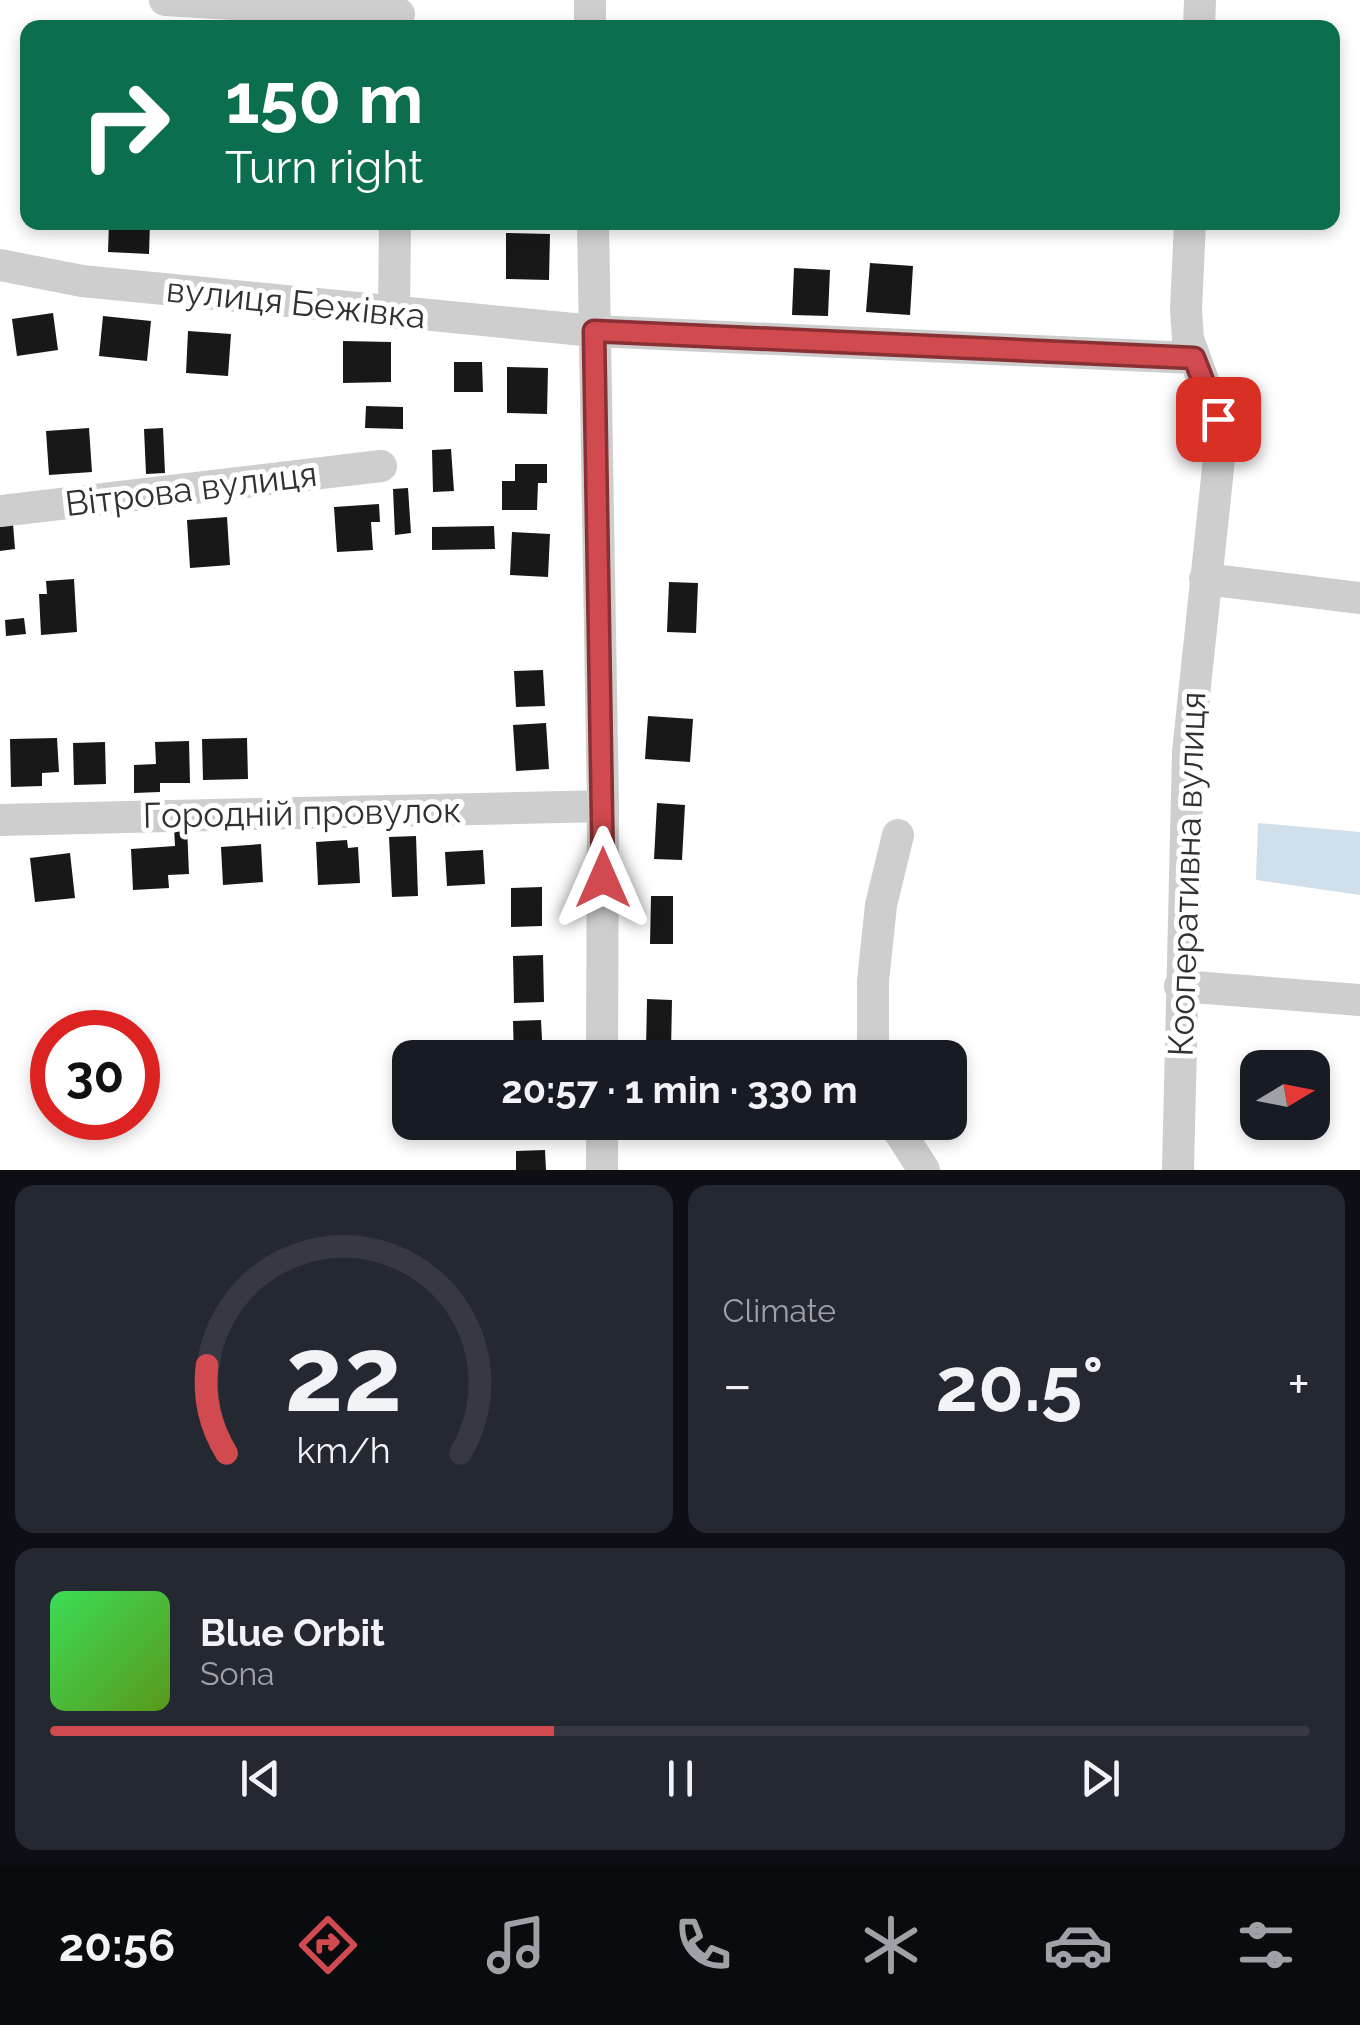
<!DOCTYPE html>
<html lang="en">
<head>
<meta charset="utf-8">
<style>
	body { margin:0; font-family:Raleway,sans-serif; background:#242831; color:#f1f3f6; height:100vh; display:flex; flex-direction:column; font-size:38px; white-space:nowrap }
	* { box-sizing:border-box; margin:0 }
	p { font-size:32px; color:#9ea1a6 }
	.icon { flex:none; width:55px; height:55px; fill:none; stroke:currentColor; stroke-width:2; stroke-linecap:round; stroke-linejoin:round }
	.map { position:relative; height:1170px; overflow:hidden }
	.sheet { display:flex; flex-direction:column; gap:15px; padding:15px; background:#0d0f14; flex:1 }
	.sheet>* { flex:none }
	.hud { position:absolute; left:20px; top:20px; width:1320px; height:210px; border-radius:20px; box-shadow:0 5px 15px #0003; background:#0b6e4f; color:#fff; overflow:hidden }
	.needle { width:65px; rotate:80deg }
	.tools { position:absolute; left:1240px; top:1050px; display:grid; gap:20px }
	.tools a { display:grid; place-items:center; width:90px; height:90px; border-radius:20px; background:#171b24; box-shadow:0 5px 15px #0003; font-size:50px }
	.speed { position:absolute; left:30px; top:1010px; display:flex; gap:20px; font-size:50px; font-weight:700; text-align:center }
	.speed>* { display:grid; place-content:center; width:130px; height:130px; border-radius:50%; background:#171b24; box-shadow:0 5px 15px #0003; line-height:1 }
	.speed .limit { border:15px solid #d22; background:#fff; color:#111 }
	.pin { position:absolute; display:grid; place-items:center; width:85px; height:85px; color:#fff; margin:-42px; border-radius:20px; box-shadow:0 5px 15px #0006 }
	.me { position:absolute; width:110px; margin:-55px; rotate:0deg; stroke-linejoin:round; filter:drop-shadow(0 0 8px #0008) }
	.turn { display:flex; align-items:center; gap:35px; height:210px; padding:0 40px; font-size:45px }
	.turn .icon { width:130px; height:130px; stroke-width:2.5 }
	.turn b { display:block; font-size:70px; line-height:85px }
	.big { font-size:75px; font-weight:700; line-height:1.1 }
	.sheet .tile { flex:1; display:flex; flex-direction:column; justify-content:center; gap:15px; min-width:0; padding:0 35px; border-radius:20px; background:#242831 }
	.sheet .dial { align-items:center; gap:0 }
	.dial svg { height:260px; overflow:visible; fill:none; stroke:#363941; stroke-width:7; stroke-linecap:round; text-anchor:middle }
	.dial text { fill:#f1f3f6; stroke:none }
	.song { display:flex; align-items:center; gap:30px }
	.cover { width:120px; height:120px; border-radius:15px; background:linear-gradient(135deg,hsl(130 70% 55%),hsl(90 70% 35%)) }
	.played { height:10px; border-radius:5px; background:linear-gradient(90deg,#d14a4f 40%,#363941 40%) }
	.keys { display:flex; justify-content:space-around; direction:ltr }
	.heat { display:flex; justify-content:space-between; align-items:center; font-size:55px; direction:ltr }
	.sheet .tiles { flex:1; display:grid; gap:15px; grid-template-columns:1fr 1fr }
	.tile:last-child { grid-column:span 2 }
	.trip { position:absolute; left:392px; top:1040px; width:575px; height:100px; border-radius:20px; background:#171b24; box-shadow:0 5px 15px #0003; font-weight:700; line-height:100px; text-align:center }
	.tabs { display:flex; height:160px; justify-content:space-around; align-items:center; background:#090b0e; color:#9ea1a6 }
	.tabs .icon { width:70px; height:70px }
	.tabs .on { color:#d14a4f }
	.tabs b { font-size:45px; color:#f1f3f6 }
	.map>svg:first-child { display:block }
</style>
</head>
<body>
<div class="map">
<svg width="1360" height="1170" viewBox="0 0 1360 1170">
	<rect width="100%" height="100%" fill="#fff"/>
	<path fill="#d0dfe9" d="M1258 823 1360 832V895L1256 880Z"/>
	<path fill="#181818" d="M109 222H150L149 254 108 252Z
		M506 233 550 234 549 280 506 279Z
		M870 263 913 266 910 315 866 312Z
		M794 268 830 270 828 316 792 315Z
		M53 313 58 350 17 356 12 319Z
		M103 316 151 321 147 361 99 356Z
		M188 331 231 334 228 376 186 373Z
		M343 341 391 342V382L343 383Z
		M454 362H482L483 392H454Z
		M507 367 548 368 547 414 507 413Z
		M366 406 403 407V429L365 428Z
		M89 428 92 472 49 475 46 431Z
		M163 428 165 473 146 474 144 429Z
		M451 449 454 491 433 492 432 450Z
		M515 464H547V483H538L537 510H502V481H515Z
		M408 488 411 533 395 535 393 489Z
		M379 504 380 522H371L373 550 337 552 334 507Z
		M227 517 230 565 190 568 187 520Z
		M13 524 15 549 0 551V525Z
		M494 526 495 549 432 550V527Z
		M512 532 550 534 548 577 510 575Z
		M74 579 77 632 41 635 39 594H47L46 581Z
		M669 582 698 583 696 633 667 632Z
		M24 618 26 634 6 636 5 620Z
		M543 670 545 706 516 707 514 671Z
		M648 716 693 719 690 762 645 759Z
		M546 723 549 769 516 771 513 725Z
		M57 738 59 772 42 773V786L11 787 10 739Z
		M247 738 248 779 203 780 202 739Z
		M189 741 190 783H160V792L134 793V765L156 764 155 742Z
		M105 742 106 784 74 785 73 743Z
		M657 803 685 805 682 860 654 859Z
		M187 826 189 874 168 875 169 888 133 890 131 849 175 846 174 827Z
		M416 836 418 896 392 897 389 837Z
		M347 840 348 848 358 847 360 883 318 885 316 842Z
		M261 844 263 882 223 885 221 847Z
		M483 850 485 884 447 886 445 852Z
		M70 853 75 898 35 902 30 858Z
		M542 887V926L511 927V888Z
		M651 896H673V944H650Z
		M543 955 544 1002 514 1003 513 956Z
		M647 999 672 1000 671 1051 646 1050Z
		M541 1020 543 1058H514L513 1021Z
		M517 1122H542V1131H518Z
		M545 1150 546 1170H516V1151Z"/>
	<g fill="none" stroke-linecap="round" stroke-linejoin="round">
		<path stroke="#cecece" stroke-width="32" d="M165 0 399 14
			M590 0V28
			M1199 28 1200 0
			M593 222 603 806 602 1058
			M0 265 82 281 594 331 1193 358
			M394 313 395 222
			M0 511 381 466
			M1205 579 1360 598
			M0 820 603 806
			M1180 986 1360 1000
			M873 1058V981L881 905 898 835
			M893 1122 924 1170
			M602 1170V1122
			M1178 1170 1188 752 1219 459 1217 419 1188 339 1186 310 1190 222"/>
	</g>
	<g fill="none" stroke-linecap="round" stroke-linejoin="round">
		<defs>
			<path id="route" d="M603 878 594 331 1194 358 1218 419"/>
		</defs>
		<use href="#route" stroke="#883033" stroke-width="25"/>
		<use href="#route" stroke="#d14a4f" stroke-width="18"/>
	</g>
	<g text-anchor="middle" stroke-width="10" stroke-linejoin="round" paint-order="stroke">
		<g font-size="35" fill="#313131" stroke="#fff">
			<text transform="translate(296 303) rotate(6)" y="12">вулиця Бежівка</text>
			<text transform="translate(191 489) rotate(-7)" y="12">Вітрова вулиця</text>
			<text transform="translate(302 813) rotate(-1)" y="12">Городній провулок</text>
			<text transform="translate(1187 874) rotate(-88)" y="12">Кооперативна вулиця</text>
		</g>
	</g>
</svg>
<div class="tools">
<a><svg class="needle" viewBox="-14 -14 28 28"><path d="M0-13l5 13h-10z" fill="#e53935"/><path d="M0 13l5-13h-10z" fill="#9ea1a6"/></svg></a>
</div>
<div class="speed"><div class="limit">30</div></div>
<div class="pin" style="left:1218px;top:419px;background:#d93025"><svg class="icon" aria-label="arrive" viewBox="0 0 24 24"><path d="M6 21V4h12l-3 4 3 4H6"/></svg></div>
<svg class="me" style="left:603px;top:878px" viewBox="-20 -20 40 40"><path d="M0-17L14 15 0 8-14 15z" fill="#d14a4f" stroke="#fff" stroke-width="4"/></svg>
<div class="trip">20:57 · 1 min · 330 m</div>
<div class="hud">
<div class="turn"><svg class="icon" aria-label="right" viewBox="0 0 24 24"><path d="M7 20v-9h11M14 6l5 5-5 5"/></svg><div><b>150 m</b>Turn right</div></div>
</div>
</div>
<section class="sheet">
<div class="tiles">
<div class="tile dial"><svg viewBox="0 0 100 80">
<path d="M14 69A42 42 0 1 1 86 69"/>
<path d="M14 69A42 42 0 0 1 8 42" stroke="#d14a4f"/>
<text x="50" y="56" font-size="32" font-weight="700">22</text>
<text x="50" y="72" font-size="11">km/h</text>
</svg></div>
<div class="tile"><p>Climate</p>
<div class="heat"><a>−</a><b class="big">20.5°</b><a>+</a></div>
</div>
<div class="tile">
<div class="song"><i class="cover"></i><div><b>Blue Orbit</b><p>Sona</p></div></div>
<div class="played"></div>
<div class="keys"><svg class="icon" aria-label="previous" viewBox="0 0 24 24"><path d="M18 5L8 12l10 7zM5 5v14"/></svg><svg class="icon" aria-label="pause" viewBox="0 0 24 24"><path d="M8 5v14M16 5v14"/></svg><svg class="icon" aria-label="next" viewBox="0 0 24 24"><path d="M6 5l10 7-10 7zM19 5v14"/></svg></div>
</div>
</div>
</section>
<nav class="tabs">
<b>20:56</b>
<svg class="icon on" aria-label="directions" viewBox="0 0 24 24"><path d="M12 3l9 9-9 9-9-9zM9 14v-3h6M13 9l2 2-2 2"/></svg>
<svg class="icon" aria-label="music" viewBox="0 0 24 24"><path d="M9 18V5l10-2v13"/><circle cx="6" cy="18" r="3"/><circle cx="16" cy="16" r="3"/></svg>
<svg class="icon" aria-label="phone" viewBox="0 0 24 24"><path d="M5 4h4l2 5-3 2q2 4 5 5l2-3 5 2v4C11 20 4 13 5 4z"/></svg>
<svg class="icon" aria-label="climate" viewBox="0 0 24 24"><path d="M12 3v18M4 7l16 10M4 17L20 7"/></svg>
<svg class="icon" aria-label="car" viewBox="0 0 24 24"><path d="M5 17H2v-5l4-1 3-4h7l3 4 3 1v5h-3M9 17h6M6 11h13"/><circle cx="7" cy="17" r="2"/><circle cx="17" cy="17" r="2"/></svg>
<svg class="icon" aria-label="filters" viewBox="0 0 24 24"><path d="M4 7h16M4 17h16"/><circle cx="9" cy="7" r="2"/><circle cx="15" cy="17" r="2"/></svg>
</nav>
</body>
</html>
